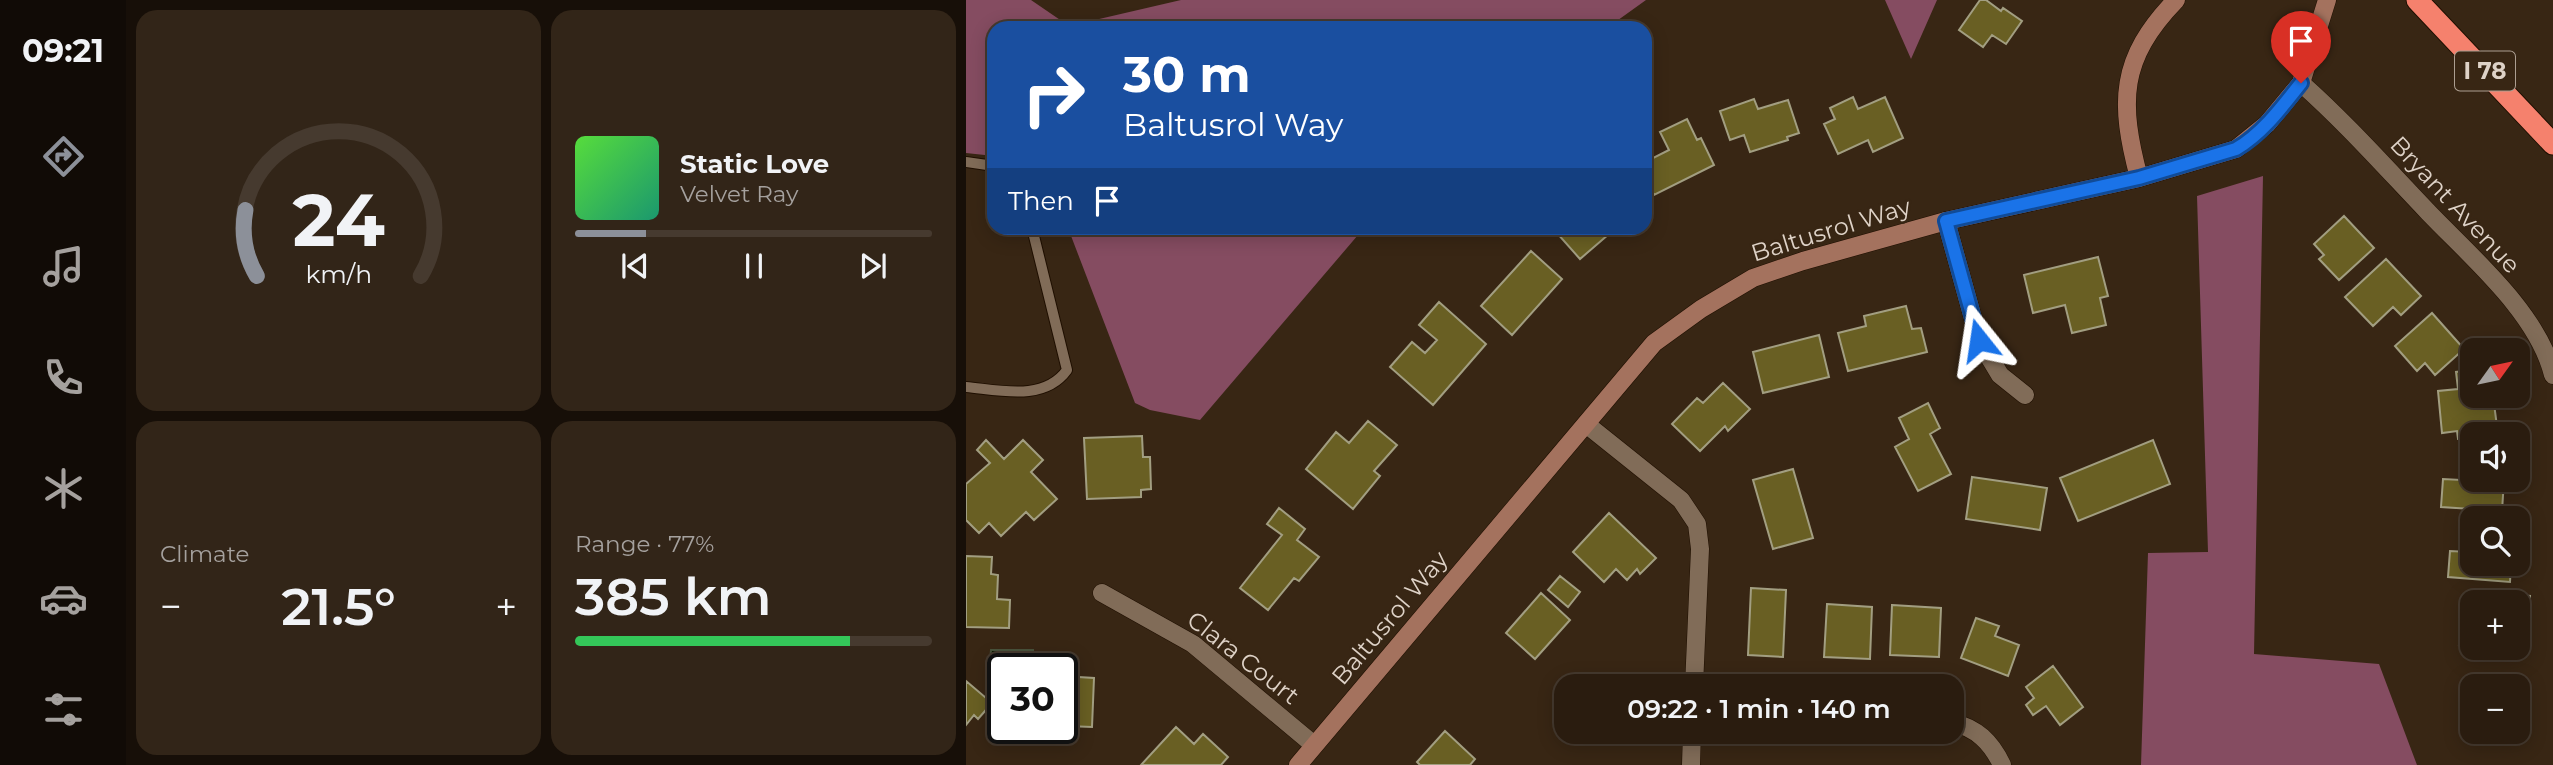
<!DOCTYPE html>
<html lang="en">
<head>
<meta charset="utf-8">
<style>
	body { margin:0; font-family:Montserrat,sans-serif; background:#322518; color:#f1f3f6; height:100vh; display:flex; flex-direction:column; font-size:26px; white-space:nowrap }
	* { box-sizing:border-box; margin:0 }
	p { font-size:23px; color:#a5a19e }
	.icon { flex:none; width:38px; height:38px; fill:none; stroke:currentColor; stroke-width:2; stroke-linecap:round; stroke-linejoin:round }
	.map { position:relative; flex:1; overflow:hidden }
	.side { display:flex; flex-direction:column; gap:10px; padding:10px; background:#170f08; width:840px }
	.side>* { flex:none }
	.top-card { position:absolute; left:21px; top:21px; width:665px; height:214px; border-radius:21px; box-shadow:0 4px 18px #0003,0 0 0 2px #463a2f; background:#1a4fa0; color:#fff; overflow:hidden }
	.needle { width:46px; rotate:57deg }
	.buttons { position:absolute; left:1494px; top:338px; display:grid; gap:14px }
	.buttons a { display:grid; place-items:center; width:70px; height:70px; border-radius:14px; background:#2a1c0f; box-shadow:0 4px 18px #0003,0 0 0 2px #463a2f; font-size:35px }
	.speed { position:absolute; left:21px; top:653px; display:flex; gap:14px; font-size:35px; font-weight:700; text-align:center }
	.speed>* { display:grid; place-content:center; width:91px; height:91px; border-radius:50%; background:#2a1c0f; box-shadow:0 4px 18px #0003,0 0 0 2px #463a2f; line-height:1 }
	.speed .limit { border:4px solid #111; border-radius:10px; background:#fff; color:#111 }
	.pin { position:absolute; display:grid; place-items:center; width:60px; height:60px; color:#fff; margin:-72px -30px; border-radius:50% 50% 50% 0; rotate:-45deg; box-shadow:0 0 7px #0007 }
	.pin .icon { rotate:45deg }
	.me { position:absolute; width:77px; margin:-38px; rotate:345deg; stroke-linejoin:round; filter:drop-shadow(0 0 5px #0008) }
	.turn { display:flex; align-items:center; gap:24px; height:147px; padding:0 21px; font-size:32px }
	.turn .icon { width:91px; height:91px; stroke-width:2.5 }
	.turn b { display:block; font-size:49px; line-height:60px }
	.then { display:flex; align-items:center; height:66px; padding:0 21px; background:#0003; gap:14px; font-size:26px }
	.big { font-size:52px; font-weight:600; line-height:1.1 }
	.side .widget { flex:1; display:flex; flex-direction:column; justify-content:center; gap:10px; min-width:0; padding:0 24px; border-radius:21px; background:#322518 }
	.side .dial { align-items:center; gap:0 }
	.dial svg { height:182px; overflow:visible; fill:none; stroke:#463a2f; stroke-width:7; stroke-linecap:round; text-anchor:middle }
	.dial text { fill:#f1f3f6; stroke:none }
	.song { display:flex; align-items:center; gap:21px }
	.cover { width:84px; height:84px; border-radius:10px; background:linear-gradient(135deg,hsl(110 70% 55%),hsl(160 70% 35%)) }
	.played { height:7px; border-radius:4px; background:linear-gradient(90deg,#8c9099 20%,#463a2f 20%) }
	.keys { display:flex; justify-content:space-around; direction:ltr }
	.heat { display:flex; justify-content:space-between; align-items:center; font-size:38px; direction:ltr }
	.charge { height:10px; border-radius:5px; background:linear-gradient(90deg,#34c759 77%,#463a2f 0) }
	.side .tiles { flex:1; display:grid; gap:10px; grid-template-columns:repeat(2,1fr) }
	.trip { position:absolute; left:588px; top:674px; width:410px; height:70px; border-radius:21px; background:#2a1c0f; box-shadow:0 4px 18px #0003,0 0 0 2px #463a2f; font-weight:600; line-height:70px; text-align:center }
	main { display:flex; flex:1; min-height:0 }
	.tab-bar { display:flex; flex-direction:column; width:126px; justify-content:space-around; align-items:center; background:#110b06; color:#a5a19e }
	.tab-bar .icon { width:49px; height:49px }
	.tab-bar .current { color:#8c9099 }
	.tab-bar b { font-size:32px; color:#f1f3f6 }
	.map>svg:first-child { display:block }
</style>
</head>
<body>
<main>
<nav class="tab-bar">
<b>09:21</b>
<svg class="icon current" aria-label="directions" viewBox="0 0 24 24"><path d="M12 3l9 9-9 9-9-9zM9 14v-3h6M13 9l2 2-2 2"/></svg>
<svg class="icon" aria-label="music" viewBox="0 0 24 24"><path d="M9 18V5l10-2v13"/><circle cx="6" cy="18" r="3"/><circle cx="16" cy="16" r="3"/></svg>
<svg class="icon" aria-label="phone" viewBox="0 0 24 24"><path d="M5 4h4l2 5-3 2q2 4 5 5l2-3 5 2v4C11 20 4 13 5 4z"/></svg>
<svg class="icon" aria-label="climate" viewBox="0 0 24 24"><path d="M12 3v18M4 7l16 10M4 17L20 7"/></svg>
<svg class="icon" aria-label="car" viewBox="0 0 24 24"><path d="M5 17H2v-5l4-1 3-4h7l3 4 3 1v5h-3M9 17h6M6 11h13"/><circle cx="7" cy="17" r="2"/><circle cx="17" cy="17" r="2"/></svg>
<svg class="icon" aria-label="filters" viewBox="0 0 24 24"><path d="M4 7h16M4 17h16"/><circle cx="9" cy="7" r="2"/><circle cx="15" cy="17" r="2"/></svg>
</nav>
<section class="side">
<div class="tiles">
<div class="widget dial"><svg viewBox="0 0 100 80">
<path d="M14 69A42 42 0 1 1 86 69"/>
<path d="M14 69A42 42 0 0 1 9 40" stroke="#8c9099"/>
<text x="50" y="56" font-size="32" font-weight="700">24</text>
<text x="50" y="72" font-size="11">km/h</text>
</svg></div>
<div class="widget">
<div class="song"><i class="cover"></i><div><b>Static Love</b><p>Velvet Ray</p></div></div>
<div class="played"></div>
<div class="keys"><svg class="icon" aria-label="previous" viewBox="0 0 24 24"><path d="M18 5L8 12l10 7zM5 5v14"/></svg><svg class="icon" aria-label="pause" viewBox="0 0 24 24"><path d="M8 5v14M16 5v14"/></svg><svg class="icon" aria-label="next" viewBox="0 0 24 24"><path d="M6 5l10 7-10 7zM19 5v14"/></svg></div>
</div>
<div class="widget"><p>Climate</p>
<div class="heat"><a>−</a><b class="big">21.5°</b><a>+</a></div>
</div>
<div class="widget"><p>Range · 77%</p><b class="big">385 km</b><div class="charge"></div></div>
</div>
</section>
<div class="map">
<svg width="1587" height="765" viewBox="0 0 1587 765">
	<rect width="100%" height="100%" fill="#382614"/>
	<path fill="#854c61" d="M0 0H65L103 26 215 0H680L641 28H28V156L0 153Z
		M919 0H971L945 59Z
		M1297 176 1288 654 1413 664 1451 765H1175L1182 553 1242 552 1231 196Z
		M102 228H398L234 420 184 410 169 403Z"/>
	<path fill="#091c00" stroke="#49533c" stroke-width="2" d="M25 650H67V664L24 663Z"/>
	<path fill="#695f23" stroke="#a29e81" stroke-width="2" d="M1014 0H1020L1035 11 1037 8 1056 21 1040 44 1026 35 1017 47 993 30Z
		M887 97 892 109 919 97 937 138 907 152 902 140 872 154 858 124 869 119 864 108Z
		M788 99 792 109 822 100 833 133 821 137 822 140 784 152 778 135 764 140 754 111Z
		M721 119 731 140 735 138 748 165 688 195 679 176V162L703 150 694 132Z
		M1378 216 1408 248 1373 280 1353 259 1358 255 1348 244Z
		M596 228H650L614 259 590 232Z
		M565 251 596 279 546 335 515 306Z
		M1132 257 1142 296 1134 298 1140 325 1106 333 1099 305 1067 313 1058 275Z
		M1420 259 1455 296 1435 315 1427 307 1407 326 1379 297Z
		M473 302 520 344 467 405 424 367 446 342 459 353 471 340 453 325Z
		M940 306 946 329 955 328 961 352 882 371 872 333 900 326 898 316Z
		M1466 313 1498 349 1469 375 1459 363 1451 371 1429 346Z
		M853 335 863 377 797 393 787 352Z
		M1507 370V396H1527L1532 434H1507V437L1492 439 1491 431 1476 433 1472 391 1492 389 1490 372Z
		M757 383 784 409 762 431 759 426 734 451 706 424 731 398 737 403Z
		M962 403 974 428 964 434 985 474 952 491 929 447 943 439 933 418Z
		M402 421 431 445 408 471 414 476 387 509 340 469 370 432 383 443Z
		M176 436 177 457H184L185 489 175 490V497L121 499 118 438Z
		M20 440 38 459 57 440 77 460 65 472 91 499 68 520 60 512 35 536 23 523 13 533 0 520V484L24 463 11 450Z
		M1187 440 1204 484 1112 521 1094 478Z
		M1497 454 1507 455V480H1538L1536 511 1475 507 1477 479 1495 480Z
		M827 469 847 538 807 549 787 480Z
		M1006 477 1081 488 1074 530 1000 519Z
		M313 508 339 529 331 540 353 557 333 581 328 578 302 610 274 588 316 535 301 524Z
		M643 513 690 558 674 574 671 569 661 580 650 569 638 582 607 552Z
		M1505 525H1507V564H1545L1544 582 1482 577 1484 551 1503 552Z
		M0 556 26 557 25 574 32 575 31 599 44 600 43 628 0 627Z
		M594 576 614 592 602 607 582 590Z
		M785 588 820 590 817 657 782 655Z
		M1521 592 1564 596 1559 651 1520 648H1552V602H1520Z
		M575 593 604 620 569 659 540 633Z
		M861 604 906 607 904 659 858 657Z
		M926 605 975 608 973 657 924 655Z
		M1010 618 1033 626 1029 636 1053 645 1042 676 995 658Z
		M1495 620 1507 621V646L1493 645Z
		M1087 666 1117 707 1094 725 1080 706 1067 715 1060 705 1068 698 1060 687Z
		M96 676 128 678 126 727 101 726V721H96Z
		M0 681 26 703 12 719 8 715 0 725Z
		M210 727 228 744 237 734 262 757 255 765H175Z
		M479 731 509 759 504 765H454L451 762Z"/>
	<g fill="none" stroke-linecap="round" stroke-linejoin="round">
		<defs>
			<path id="lane" d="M0 162 28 166
				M0 387C33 390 78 402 101 370L66 228"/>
			<path id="street" d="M1335 83C1380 123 1420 168 1462 212 1505 257 1572 313 1587 375
				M980 221 1013 340 1034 375 1059 395
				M620 424 715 500 731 524 734 549 728 686
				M136 593 227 644 348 745
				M985 722C1011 728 1025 742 1036 765
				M725 765 726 732"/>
			<path id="secondary" d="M1173 178C1153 102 1153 59 1210 0
				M332 765 688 343 735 309 787 278 837 261 980 221 1173 178 1270 149 1301 124 1335 83 1361 0"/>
			<path id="highway" d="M1451 0 1587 144"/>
		</defs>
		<use href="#lane" stroke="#1f0f01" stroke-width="12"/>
		<use href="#street" stroke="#1f0f01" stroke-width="19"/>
		<use href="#secondary" stroke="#1f0f01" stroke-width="19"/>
		<use href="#highway" stroke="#1f0f01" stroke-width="23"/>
		<use href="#lane" stroke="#816c58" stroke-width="10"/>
		<use href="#street" stroke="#816c58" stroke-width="18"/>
		<use href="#secondary" stroke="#a4725e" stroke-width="18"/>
		<use href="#highway" stroke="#f5816d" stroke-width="21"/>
	</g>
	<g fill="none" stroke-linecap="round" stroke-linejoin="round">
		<defs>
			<path id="route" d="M1013 340 980 221 1173 178 1270 149C1297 133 1316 107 1335 83"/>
		</defs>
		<use href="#route" stroke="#114b97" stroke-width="18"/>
		<use href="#route" stroke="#1a73e8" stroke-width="12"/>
	</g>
	<g text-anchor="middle" stroke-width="5" stroke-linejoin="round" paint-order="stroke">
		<rect fill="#382614" stroke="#ac9e91" stroke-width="2" x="1489" y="51.5" width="60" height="39" rx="5"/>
		<g font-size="23" font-weight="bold" fill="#ded2c7">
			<text x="1519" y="79">I 78</text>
		</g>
		<g font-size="24" fill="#ded2c7" stroke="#382614">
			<text transform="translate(1489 205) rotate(47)" y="8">Bryant Avenue</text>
			<text transform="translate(865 230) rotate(-17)" y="8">Baltusrol Way</text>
			<text transform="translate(424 618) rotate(-50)" y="8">Baltusrol Way</text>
			<text transform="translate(277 658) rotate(38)" y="8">Clara Court</text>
		</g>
	</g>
</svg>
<div class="buttons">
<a><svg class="needle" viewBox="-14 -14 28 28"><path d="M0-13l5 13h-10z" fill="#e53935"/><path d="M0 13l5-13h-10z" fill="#a5a19e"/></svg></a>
<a><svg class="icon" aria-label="sound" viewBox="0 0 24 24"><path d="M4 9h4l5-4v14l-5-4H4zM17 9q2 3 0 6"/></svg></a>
<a><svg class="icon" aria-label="search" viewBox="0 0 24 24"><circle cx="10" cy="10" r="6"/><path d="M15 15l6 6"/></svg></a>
<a>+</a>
<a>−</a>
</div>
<div class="speed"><div class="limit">30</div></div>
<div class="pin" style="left:1335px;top:83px;background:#d93025"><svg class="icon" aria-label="arrive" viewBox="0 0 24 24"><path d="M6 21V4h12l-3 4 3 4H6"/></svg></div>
<svg class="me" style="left:1013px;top:340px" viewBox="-20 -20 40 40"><path d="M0-17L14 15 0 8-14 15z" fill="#1a73e8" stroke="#fff" stroke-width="4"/></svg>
<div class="trip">09:22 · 1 min · 140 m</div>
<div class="top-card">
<div class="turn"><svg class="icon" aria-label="right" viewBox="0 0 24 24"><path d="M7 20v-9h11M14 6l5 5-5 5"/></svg><div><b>30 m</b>Baltusrol Way</div></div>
<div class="then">Then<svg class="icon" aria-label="arrive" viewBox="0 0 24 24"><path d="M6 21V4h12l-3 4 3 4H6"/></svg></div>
</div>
</div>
</main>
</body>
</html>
